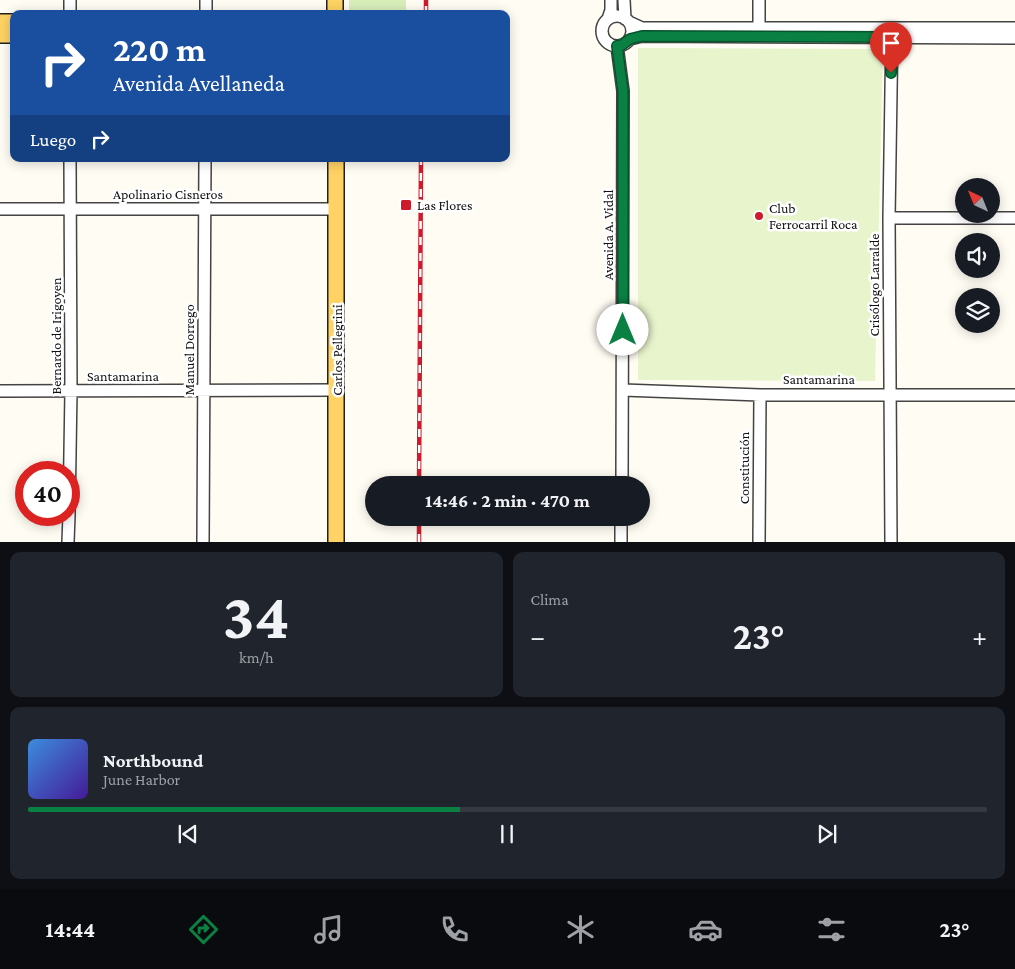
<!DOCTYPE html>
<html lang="es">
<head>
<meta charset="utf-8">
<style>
	body { margin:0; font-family:"Crimson Pro",serif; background:#20242c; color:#f1f3f6; height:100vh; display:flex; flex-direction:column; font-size:19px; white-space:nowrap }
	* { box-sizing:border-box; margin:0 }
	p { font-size:16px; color:#9ea1a6 }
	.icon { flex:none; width:28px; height:28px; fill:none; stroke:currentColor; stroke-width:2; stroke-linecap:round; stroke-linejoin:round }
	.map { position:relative; height:542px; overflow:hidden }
	.details { display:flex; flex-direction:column; gap:10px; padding:10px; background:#0d0f14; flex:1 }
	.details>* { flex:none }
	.hud { position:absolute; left:10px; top:10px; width:500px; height:152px; border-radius:10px; box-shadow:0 2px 12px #0003; background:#1a4fa0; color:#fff; overflow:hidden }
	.needle { width:32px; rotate:317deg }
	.buttons { position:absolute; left:955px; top:178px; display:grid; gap:10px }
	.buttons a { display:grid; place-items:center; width:45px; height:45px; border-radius:50%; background:#171b24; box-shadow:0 2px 12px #0003; font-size:25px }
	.speed { position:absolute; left:15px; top:461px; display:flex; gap:10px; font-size:25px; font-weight:700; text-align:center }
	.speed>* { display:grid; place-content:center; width:65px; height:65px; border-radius:50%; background:#171b24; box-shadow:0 2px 12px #0003; line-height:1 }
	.speed .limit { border:8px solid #d22; background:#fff; color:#111 }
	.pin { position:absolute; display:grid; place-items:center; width:42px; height:42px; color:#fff; margin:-51px -21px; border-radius:50% 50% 50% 0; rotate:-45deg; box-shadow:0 0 5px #0007 }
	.pin .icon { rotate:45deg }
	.me { position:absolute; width:55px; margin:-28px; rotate:0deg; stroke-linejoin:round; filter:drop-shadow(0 0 4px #0008) }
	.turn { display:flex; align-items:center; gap:18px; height:105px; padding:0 20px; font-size:22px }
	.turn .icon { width:65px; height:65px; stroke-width:2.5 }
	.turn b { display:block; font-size:35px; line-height:42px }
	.then { display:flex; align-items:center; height:48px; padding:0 20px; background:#0003; gap:10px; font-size:19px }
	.big { font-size:38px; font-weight:700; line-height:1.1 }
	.details .card { flex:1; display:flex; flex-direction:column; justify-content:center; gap:8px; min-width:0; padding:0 18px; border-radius:10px; background:#20242c }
	.details .dial { align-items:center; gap:0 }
	.dial b { font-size:65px; line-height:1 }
	.song { display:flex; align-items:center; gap:15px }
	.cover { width:60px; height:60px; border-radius:8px; background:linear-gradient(135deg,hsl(210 70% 55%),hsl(260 70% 35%)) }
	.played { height:5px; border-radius:2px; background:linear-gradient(90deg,#0b8043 45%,#363941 45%) }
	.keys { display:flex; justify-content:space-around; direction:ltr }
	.heat { display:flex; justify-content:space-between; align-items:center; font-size:28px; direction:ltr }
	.details .tiles { flex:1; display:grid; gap:10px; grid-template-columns:1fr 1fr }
	.card:last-child { grid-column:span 2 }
	.trip { position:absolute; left:365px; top:476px; width:285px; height:50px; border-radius:25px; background:#171b24; box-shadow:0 2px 12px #0003; font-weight:700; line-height:50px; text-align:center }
	.dock { display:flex; height:80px; justify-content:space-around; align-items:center; background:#090b0e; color:#9ea1a6 }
	.dock .icon { width:35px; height:35px }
	.dock .on { color:#0b8043 }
	.dock b { font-size:22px; color:#f1f3f6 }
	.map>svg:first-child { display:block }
</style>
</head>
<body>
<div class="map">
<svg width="1015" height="542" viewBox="0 0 1015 542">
	<rect width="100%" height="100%" fill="#fffcf4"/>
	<path fill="#d7eeb9" d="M349 0H406V14H349Z"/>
	<path fill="#e8f4cc" d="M638 48 879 49 883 52 875 381 638 380Z"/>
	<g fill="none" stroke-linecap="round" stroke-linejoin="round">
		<defs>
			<path id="minor" d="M624 0 625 19
				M759 0V35
				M70 14V0
				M206 14V0
				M602 31a15 15 0 1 1 30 0a15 15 0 1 1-30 0Z
				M608 19 611 10V0
				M629 22 642 28H1015
				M630 39 642 36 1015 38
				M617 46 623 91 622 485
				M0 209H336
				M889 218H1015
				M623 390 760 395H1015
				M0 391 337 390
				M69 514 71 391 70 159
				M68 542 69 515
				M203 542 205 159
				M621 542V518
				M759 542 760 395
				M891 542 889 218 892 28"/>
			<path id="major" d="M335 0V14
				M0 22H14
				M0 35H14
				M336 159V542"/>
		</defs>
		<use href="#minor" stroke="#434343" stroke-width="14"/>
		<use href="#major" stroke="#212121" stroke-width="18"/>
		<use href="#minor" stroke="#fff" stroke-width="11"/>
		<use href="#major" stroke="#ffd264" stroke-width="15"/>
		<defs>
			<path id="rail" d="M426 14V0
				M419 485 421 159
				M419 542V518"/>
		</defs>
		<use href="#rail" stroke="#ce1b2c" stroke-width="4.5"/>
		<use href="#rail" stroke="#fff" stroke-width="2.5" stroke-dasharray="8" stroke-linecap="butt"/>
	</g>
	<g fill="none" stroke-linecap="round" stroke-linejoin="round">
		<defs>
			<path id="route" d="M623 330V91L617 46 622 45 630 39 642 36 892 37 891 73"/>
		</defs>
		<use href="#route" stroke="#07532c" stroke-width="12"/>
		<use href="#route" stroke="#0b8043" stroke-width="9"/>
	</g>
	<g fill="#ce1b2c" stroke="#fff" stroke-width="2">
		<rect x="400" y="199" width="12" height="12" rx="2.5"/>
		<circle cx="759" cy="216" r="5"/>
	</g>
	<g text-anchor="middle" stroke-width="5" stroke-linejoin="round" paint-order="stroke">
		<g font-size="14" fill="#101010" stroke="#fff">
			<text x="168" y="199">Apolinario Cisneros</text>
			<text transform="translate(608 235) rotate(-90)" y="5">Avenida A. Vidal</text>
			<text transform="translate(874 285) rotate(-90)" y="5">Crisólogo Larralde</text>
			<text transform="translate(56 336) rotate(-90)" y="5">Bernardo de Irigoyen</text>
			<text transform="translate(189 350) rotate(-90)" y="5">Manuel Dorrego</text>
			<text transform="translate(337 350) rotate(-90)" y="5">Carlos Pellegrini</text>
			<text x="123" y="381">Santamarina</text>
			<text x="819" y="384">Santamarina</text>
			<text transform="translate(744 468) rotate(-90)" y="5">Constitución</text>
		</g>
		<g font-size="14" fill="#101010" stroke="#fff" text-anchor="start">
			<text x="417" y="210">Las Flores</text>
			<text x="769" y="213">Club<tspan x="769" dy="16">Ferrocarril Roca</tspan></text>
		</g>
	</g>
</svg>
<div class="buttons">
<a><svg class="needle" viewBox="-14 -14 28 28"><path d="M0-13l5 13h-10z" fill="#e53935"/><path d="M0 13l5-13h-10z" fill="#9ea1a6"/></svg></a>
<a><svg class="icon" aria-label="sound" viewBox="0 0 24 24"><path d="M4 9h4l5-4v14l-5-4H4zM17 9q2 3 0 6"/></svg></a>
<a><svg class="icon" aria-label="layers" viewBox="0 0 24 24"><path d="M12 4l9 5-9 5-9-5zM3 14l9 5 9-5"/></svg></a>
</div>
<div class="speed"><div class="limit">40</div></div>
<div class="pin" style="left:891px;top:73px;background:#d93025"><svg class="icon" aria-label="arrive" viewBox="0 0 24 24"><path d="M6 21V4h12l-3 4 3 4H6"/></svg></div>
<svg class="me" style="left:623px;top:330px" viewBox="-20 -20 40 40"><circle r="19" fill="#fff"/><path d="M0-13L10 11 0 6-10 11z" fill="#0b8043"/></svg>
<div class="trip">14:46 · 2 min · 470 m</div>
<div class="hud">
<div class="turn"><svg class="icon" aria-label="right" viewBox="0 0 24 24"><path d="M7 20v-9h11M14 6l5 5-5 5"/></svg><div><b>220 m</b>Avenida Avellaneda</div></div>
<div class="then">Luego<svg class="icon" aria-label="right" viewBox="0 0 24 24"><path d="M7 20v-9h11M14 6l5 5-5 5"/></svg></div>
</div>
</div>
<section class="details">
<div class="tiles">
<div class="card dial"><b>34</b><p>km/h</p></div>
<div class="card"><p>Clima</p>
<div class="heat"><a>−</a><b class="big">23°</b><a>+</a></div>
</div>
<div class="card">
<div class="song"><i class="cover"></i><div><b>Northbound</b><p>June Harbor</p></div></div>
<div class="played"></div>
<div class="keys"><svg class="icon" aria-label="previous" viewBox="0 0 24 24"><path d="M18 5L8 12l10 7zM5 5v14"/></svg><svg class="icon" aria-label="pause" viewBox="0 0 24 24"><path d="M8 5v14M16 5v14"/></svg><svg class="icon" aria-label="next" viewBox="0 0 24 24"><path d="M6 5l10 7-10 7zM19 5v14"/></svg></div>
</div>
</div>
</section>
<nav class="dock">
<b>14:44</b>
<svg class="icon on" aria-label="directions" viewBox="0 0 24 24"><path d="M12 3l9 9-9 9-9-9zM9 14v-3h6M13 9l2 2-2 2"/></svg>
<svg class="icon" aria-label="music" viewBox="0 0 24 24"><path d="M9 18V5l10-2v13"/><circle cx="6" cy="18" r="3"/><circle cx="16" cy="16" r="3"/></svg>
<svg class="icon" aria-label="phone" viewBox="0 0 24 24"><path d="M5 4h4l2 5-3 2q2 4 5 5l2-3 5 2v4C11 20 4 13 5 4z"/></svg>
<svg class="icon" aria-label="climate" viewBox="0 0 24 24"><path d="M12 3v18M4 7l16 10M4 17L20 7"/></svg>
<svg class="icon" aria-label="car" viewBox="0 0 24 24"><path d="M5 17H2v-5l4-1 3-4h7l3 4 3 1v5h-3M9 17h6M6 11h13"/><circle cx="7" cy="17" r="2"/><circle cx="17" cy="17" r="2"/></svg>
<svg class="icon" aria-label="filters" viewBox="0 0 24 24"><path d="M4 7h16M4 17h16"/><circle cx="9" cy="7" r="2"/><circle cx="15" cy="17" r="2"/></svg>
<b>23°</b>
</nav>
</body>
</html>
